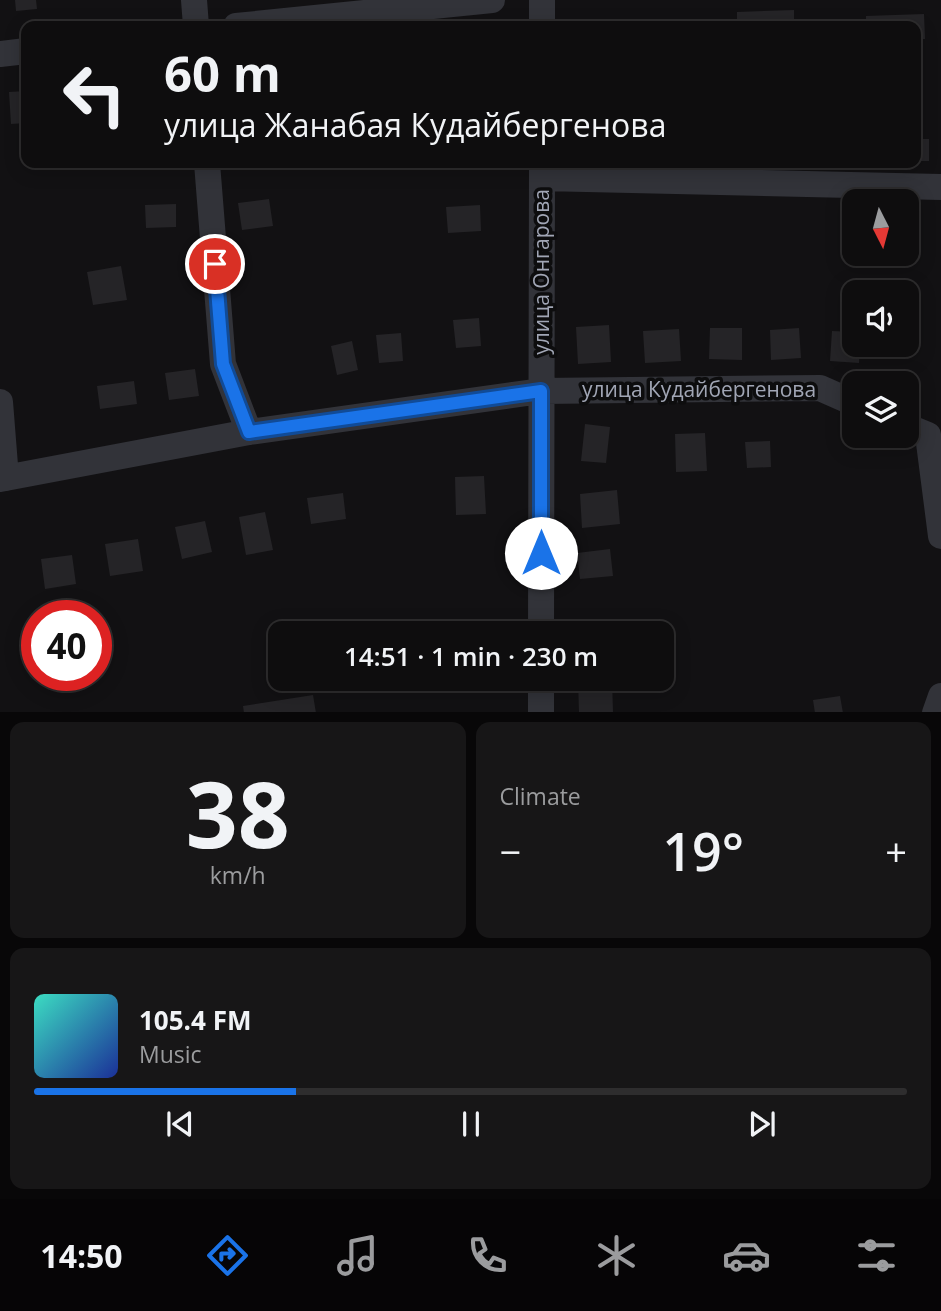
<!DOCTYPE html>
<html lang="en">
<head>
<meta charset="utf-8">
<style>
	body { margin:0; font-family:"Open Sans",sans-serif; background:#171617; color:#f1f3f6; height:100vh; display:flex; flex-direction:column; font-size:26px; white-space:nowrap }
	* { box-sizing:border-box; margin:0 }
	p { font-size:23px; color:#9b9c9e }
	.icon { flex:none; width:38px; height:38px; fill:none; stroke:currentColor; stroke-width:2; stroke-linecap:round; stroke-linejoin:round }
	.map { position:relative; height:712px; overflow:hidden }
	.drawer { display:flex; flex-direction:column; gap:10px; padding:10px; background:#080708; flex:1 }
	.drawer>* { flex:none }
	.top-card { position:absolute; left:21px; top:21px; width:900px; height:147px; border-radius:14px; box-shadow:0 4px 18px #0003,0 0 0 2px #2e2d2e; background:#0e0d0e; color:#f1f3f6; overflow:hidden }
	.needle { width:46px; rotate:174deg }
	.tools { position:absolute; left:842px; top:189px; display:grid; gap:14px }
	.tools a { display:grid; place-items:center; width:77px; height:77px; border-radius:14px; background:#0e0d0e; box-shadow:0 4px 18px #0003,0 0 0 2px #2e2d2e; font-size:35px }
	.speed { position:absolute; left:21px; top:600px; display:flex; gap:14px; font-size:35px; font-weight:700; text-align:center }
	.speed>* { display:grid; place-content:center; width:91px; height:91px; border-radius:50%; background:#0e0d0e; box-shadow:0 4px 18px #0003,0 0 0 2px #2e2d2e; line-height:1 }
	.speed .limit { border:10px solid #d22; background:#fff; color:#111 }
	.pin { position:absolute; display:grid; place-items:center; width:60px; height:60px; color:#fff; margin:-30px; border:4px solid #fff; border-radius:50%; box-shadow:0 2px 7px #0007 }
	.me { position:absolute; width:77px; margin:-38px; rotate:0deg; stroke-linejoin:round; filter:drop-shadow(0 0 5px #0008) }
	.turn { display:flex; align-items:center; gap:24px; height:147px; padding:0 28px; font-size:32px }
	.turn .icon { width:91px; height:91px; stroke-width:2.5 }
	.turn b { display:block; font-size:49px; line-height:60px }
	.big { font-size:52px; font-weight:600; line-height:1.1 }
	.drawer .tile { flex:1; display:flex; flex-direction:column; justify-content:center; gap:10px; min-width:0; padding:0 24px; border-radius:14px; background:#171617 }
	.drawer .dial { align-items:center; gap:0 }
	.dial b { font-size:91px; line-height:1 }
	.song { display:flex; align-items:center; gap:21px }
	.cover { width:84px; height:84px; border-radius:10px; background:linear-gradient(135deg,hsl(170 70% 55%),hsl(230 70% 35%)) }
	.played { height:7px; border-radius:4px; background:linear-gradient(90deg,#1a73e8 30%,#2e2d2e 30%) }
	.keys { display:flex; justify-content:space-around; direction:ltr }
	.heat { display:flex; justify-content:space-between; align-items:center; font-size:38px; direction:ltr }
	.drawer .tiles { flex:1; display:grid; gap:10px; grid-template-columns:1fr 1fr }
	.tile:last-child { grid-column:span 2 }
	.trip { position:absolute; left:268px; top:621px; width:406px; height:70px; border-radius:14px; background:#0e0d0e; box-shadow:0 4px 18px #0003,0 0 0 2px #2e2d2e; font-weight:600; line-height:70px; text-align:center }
	.menu { display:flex; height:112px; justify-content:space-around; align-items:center; background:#060506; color:#9b9c9e }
	.menu .icon { width:49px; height:49px }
	.menu .current { color:#1a73e8 }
	.menu b { font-size:32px; color:#f1f3f6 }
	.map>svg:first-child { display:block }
</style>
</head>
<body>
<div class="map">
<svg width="941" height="713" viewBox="0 0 941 713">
	<rect width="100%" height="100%" fill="#121113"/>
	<path fill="#252427" d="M15 0H36L37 9 16 11Z
		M794 10V26H737V12Z
		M924 14 925 39H915V26H866V16Z
		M26 91V123L11 124 9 92Z
		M915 139H929V161H915Z
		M748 163H805V168L747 167Z
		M269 199 273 226 242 230 238 203Z
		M176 204V227L146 228 145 205Z
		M480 205 481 231 448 233 446 207Z
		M121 266 127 300 93 305 87 272Z
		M479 318 481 346 456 348 453 320Z
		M609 325 611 362 578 364 576 327Z
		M710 328H742V360L709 359Z
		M799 328 801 358 771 360 770 330Z
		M679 329 681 361 645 363 643 331Z
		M832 331 854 332V345H860L859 363 830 361Z
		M401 333 403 361 379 363 376 335Z
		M352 341 358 370 337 375 331 346Z
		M195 369 199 396 169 400 165 373Z
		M134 381 137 404 100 409 97 386Z
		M585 424 610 427 606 463 581 461Z
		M705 433 707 471 676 472 675 434Z
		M770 441 771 467 747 468 745 442Z
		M484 476 486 514 456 515 455 477Z
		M617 490 620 524 582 528 580 494Z
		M343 493 346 519 311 524 307 498Z
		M265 512 273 550 246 555 239 517Z
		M205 521 212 552 182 559 175 527Z
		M138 539 143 571 110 576 105 544Z
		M610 549 613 576 580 579 577 553Z
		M72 555 76 584 45 589 41 559Z
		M579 621H608V634H579Z
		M578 679H612L613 712 579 713Z
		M313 695 316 713H244L243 706Z
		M840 696 843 713H815L813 700Z"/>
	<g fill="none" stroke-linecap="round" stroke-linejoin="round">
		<path stroke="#323339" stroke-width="26" d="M194 0 196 26
			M542 0V26
			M236 26 492 0
			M0 54 26 51
			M207 163 223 364 249 432
			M542 178 941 187
			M0 402 6 478
			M906 426 928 435 941 536
			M0 479 249 432 541 391 820 388 854 403
			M541 634 542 163
			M541 679V713
			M935 713 941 696"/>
	</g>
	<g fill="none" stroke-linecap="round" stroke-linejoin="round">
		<defs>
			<path id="route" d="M215 264 223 364 249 432 541 391V553"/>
		</defs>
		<use href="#route" stroke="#114b97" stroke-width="18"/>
		<use href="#route" stroke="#1a73e8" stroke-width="12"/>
	</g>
	<g text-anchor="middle" stroke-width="7" stroke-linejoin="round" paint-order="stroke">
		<g font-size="21" fill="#a1a6b5" stroke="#0d0d0e">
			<text transform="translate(542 272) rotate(-90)" y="7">улица Онгарова</text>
			<text x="699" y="397">улица Кудайбергенова</text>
		</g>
	</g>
</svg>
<div class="tools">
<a><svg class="needle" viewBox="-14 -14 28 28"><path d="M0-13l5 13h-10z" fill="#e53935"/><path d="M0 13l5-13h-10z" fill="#9b9c9e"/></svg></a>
<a><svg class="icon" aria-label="sound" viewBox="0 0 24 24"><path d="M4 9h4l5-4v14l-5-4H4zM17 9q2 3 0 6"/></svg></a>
<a><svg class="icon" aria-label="layers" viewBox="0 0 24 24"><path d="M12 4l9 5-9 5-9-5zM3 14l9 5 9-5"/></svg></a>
</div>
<div class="speed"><div class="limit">40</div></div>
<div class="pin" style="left:215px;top:264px;background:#d93025"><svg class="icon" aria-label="arrive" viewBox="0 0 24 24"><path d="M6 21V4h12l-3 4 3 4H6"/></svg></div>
<svg class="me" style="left:541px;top:553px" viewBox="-20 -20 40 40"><circle r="19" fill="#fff"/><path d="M0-13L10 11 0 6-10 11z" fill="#1a73e8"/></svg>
<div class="trip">14:51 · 1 min · 230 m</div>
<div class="top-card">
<div class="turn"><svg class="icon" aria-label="left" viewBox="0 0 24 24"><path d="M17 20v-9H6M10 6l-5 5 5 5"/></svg><div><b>60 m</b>улица Жанабая Кудайбергенова</div></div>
</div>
</div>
<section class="drawer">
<div class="tiles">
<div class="tile dial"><b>38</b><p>km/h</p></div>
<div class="tile"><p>Climate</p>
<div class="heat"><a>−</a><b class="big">19°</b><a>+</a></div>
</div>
<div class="tile">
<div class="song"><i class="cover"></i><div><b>105.4 FM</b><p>Music</p></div></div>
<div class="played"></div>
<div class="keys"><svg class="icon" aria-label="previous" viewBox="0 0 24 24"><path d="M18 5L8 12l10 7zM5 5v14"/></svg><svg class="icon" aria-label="pause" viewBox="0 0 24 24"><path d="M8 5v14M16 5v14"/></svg><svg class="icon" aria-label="next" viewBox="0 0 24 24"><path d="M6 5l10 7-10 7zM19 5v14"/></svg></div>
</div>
</div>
</section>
<nav class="menu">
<b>14:50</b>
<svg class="icon current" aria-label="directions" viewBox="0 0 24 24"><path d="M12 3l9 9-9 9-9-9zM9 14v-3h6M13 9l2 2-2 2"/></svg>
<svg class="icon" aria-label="music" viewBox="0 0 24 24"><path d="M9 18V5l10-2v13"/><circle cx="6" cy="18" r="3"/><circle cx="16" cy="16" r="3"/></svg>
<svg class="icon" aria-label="phone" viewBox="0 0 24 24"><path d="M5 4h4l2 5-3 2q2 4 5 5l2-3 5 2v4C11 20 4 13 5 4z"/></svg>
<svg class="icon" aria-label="climate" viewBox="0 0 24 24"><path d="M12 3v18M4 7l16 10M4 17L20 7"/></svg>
<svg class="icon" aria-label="car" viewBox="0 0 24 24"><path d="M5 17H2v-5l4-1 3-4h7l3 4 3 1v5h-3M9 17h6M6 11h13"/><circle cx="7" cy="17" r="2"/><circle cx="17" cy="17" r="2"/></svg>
<svg class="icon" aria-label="filters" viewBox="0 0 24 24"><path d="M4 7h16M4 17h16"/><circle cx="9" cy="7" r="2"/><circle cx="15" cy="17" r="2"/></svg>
</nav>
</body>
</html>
